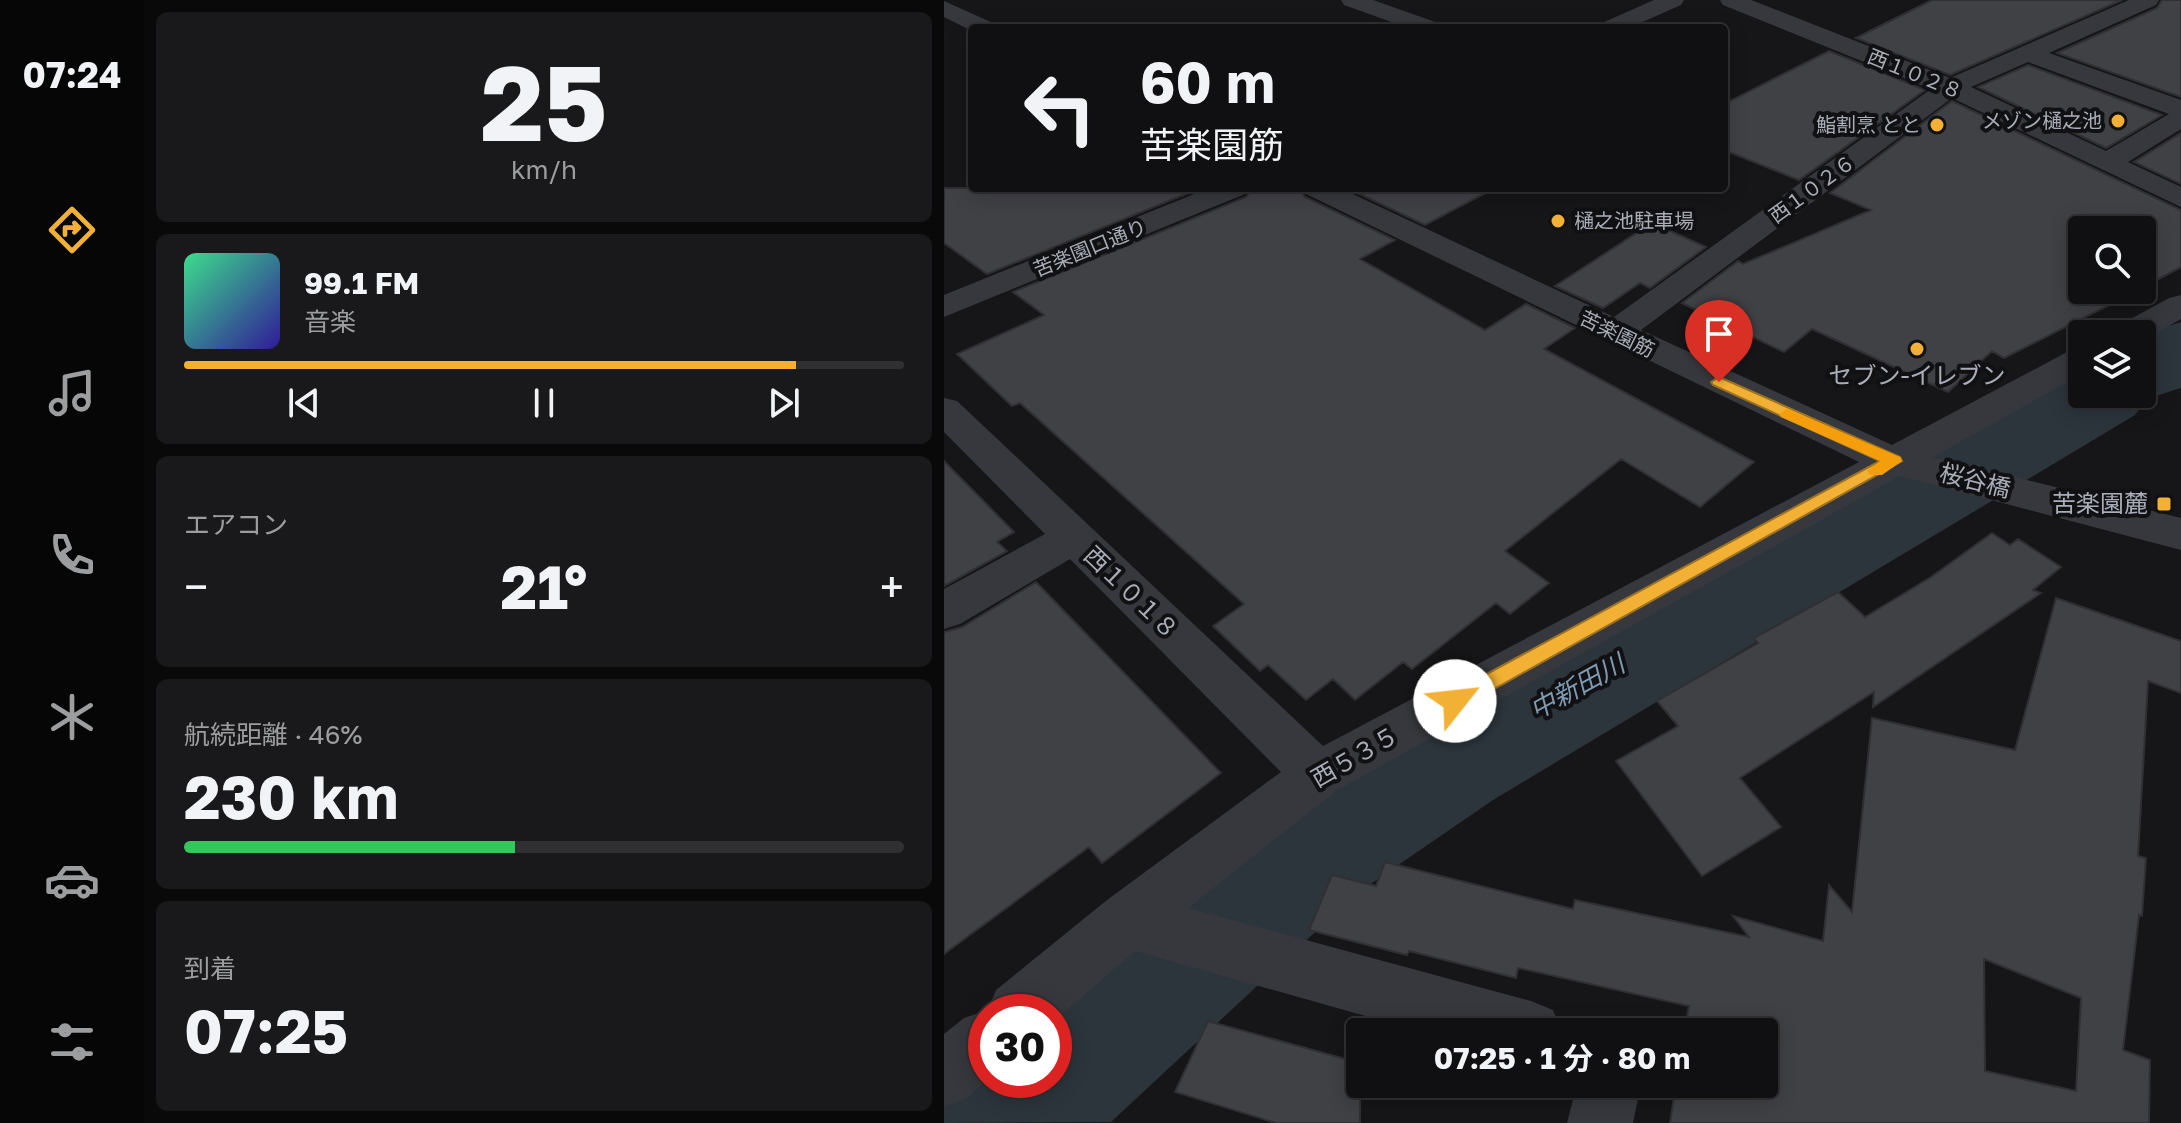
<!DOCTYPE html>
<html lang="ja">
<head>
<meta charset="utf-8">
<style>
	body { margin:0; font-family:"Golos Text","Noto Sans JP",sans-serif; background:#19191b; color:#f1f3f6; height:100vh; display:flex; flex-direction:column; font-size:30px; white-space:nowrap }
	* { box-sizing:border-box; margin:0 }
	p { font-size:26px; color:#9c9d9f }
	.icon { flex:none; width:44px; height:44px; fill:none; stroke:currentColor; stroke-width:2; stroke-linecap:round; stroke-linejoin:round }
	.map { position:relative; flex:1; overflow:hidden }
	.side { display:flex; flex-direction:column; gap:12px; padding:12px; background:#09090a; width:800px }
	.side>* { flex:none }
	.guide { position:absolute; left:24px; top:24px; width:760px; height:168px; border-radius:8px; box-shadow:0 4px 20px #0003,0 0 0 2px #303032; background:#101012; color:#f1f3f6; overflow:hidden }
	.tools { position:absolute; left:1124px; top:216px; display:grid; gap:16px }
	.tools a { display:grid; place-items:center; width:88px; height:88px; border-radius:8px; background:#101012; box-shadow:0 4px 20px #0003,0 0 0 2px #303032; font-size:40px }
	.speed { position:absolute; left:24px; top:994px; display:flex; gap:16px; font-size:40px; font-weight:700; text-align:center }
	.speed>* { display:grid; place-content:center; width:104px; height:104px; border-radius:50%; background:#101012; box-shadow:0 4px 20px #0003,0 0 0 2px #303032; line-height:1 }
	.speed .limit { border:12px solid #d22; background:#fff; color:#111 }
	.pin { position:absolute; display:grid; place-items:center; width:68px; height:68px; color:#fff; margin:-82px -34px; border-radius:50% 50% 50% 0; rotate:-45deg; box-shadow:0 0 8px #0007 }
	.pin .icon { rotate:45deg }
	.me { position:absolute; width:88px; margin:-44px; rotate:61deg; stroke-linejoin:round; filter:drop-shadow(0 0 6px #0008) }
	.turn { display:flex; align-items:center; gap:28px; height:168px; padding:0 40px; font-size:36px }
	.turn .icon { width:104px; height:104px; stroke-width:2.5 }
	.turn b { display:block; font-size:56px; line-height:68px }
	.big { font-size:60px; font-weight:700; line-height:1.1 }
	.side .card { flex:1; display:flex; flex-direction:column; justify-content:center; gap:12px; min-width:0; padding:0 28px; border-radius:12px; background:#19191b }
	.side .dial { align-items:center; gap:0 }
	.dial b { font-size:104px; line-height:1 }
	.song { display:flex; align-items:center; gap:24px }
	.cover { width:96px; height:96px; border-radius:12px; background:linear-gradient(135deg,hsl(150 70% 55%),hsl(250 70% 35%)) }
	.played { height:8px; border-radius:4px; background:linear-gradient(90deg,#f2b134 85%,#303032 85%) }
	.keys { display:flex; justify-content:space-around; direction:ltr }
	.heat { display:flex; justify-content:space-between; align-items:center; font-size:44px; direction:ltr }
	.charge { height:12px; border-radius:6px; background:linear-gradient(90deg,#34c759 46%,#303032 0) }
	.trip { position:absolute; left:402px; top:1018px; width:432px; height:80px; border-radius:8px; background:#101012; box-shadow:0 4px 20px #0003,0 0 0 2px #303032; font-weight:700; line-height:80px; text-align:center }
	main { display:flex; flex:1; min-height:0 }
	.menu { display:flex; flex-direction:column; width:144px; justify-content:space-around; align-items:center; background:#060607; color:#9c9d9f }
	.menu .icon { width:56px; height:56px }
	.menu .active { color:#f2b134 }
	.menu b { font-size:36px; color:#f1f3f6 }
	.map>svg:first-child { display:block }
</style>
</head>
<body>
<main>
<nav class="menu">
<b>07:24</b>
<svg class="icon active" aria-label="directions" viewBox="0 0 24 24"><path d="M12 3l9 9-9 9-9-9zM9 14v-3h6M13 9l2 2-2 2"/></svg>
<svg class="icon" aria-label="music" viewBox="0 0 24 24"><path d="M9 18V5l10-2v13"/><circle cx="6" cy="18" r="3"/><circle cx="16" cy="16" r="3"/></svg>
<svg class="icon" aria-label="phone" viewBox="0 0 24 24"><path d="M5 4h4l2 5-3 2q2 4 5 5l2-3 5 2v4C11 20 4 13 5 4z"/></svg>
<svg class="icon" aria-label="climate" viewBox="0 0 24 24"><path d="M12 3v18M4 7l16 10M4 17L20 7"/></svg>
<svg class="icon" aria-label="car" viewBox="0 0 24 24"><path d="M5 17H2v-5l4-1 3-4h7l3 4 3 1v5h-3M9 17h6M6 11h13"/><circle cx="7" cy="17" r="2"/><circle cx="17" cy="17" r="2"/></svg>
<svg class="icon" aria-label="filters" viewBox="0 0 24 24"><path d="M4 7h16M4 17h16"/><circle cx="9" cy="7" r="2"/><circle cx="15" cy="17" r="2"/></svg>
</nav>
<section class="side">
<div class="card dial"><b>25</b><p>km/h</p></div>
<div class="card">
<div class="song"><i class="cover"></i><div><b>99.1 FM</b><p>音楽</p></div></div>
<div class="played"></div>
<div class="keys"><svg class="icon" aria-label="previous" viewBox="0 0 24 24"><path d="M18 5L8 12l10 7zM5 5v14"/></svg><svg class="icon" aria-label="pause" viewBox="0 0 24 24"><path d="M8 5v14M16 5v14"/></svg><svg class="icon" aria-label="next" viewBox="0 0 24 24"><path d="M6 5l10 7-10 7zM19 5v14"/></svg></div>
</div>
<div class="card"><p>エアコン</p>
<div class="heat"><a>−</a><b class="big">21°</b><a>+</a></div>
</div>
<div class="card"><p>航続距離 · 46%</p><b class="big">230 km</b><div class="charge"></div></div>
<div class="card"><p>到着</p><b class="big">07:25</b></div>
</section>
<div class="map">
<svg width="1237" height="1123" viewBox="0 0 1237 1123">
	<rect width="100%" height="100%" fill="#161618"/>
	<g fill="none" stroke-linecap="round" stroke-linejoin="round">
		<path fill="#2c353c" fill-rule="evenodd" d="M1237 322V388L1202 399 1191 415 549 800 412 894 167 1122 0 1123V1054L42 1020V1080H110V1012H51L53 1008 312 802 457 718 1123 373 1138 369V394H1198V334Z"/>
	</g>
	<path fill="#404145" stroke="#303034" stroke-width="2" fill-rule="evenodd" d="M988 0H1178L1006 75 912 38Z
		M1218 0H1237V97L1113 53 1213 8Z
		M885 51 981 90 855 180 780 150V104Z
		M1084 65 1218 115 1162 148 1034 87Z
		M1008 101 1237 210V267L1198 288V230H1138V290H1195L1060 358 1048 351 1004 392 868 329 840 352 738 303 794 261 799 264 927 210 886 193Z
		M1237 133V184L1190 162Z
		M0 188H257L43 274 0 243Z
		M309 188H354L361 197 451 240 416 259 541 330 582 304 631 328 600 349 810 462 756 507 677 459 561 551 605 583 566 614 552 603 468 669 459 662 411 700 389 679 362 700 324 665 316 671 269 626 300 604 76 403 68 406 13 354 100 315 69 292 302 197Z
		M403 188H551L481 225Z
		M708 223 762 247 706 288 696 283 659 308 611 286Z
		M0 461 70 532 53 542 63 551 0 586Z
		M1048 533 1066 545 1074 539 1117 567 1089 590 1097 593 929 707 930 692 796 778 837 827 758 876 672 761 734 726 713 701 814 643 810 638 894 592 921 617 987 577Z
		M92 582 277 773 158 863 145 847 0 954V632L18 627Z
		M1112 598 1237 641V693L1204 681 1194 856 1202 858 1198 916 1195 915 1179 1050 1206 1060 1205 1123H726L732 1084H820V1032H740L745 1006 574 968 572 978 465 951 463 955 365 930 388 875 432 886 441 862 629 909 631 900 805 937 789 916 879 941 885 885 908 912 928 718 1071 750ZM1040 959 1137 998 1132 1091 1041 1071Z
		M264 1021 416 1063V1123H332L231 1092Z"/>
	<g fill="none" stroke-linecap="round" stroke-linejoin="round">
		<path fill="#37383d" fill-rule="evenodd" d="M397 0H429L494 23 498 28H464L400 5Z
			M710 0H740L737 5 685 28H654L658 23Z
			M776 0H807L1006 78 1185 0H1215L1212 5 1105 53 1237 100V129L1184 162 1237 187V207L1008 98 697 330 948 445 1125 351 1138 348V374L989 457 1237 518V550L956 476 392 791 244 908 587 1001 609 1010 618 1032H478L191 951 110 1021V1012H42L43 1080 23 1098 0 1107V1034L20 1018 44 1010 52 990 163 900 337 772 126 559 16 624 0 629V589L101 534 0 432V398L13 401 379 746 915 462 362 194 357 188H396L670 317 987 89 779 5ZM1084 62 1225 114 1162 151 1027 87Z
			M0 1 49 23 53 28H28V31L0 17Z
			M265 188H306L301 194 0 317V295Z
			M1237 295V319L1198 341V334H1166L1172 327 1225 298Z
			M633 1084H697L689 1123H623Z"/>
	</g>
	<path fill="#f2b134" stroke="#9d7322" stroke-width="2" d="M775 377 956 457 958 461 518 707 511 709 504 707 501 701 504 695 936 461 769 385 767 382Z"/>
	<path fill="#f59e0b" d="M843 409 956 457 958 461 938 475H926L923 471 936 461 837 417 835 414Z"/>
	<g fill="#f2b134" stroke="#111113" stroke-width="3">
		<circle cx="1174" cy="121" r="8"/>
		<circle cx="993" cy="125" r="8"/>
		<circle cx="614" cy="221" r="8"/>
		<circle cx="973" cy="349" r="8"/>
		<rect x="1212" y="496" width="16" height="16" rx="4"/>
	</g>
	<g text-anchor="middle" stroke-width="8" stroke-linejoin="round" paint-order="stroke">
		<g font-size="20" fill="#a8adb8" stroke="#111113">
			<text transform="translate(971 74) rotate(22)" y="7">西１０２８</text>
			<text transform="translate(868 189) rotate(-36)" y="7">西１０２６</text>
			<text transform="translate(146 248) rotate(-22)" y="7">苦楽園口通り</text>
			<text transform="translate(673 334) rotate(26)" y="7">苦楽園筋</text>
		</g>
		<g font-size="20" fill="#a8adb8" stroke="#111113" text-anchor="end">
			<text x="1158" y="128">メゾン樋之池</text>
			<text x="977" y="132">鮨割烹 とと</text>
			<text x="630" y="228" text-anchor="start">樋之池駐車場</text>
		</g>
		<g font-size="24" fill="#a8adb8" stroke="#111113">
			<text x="973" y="384">セブン-イレブン</text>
			<text x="1204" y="512" text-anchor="end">苦楽園麓</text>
		</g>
		<g font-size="24" fill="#a8adb8" stroke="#111113">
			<text transform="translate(1031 481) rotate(14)" y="8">桜谷橋</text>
			<text transform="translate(187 593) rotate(44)" y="8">西１０１８</text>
			<text transform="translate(411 757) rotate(-30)" y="8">西５３５</text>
		</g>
		<g font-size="26" font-style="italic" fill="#7f9bb3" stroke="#111113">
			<text transform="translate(633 687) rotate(-29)" y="9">中新田川</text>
		</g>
	</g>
</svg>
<div class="tools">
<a><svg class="icon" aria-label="search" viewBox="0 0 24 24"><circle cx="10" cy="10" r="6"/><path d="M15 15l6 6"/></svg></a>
<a><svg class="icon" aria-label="layers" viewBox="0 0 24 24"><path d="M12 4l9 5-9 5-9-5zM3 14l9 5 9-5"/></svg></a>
</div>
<div class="speed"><div class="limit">30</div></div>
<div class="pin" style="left:775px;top:382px;background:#d93025"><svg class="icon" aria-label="arrive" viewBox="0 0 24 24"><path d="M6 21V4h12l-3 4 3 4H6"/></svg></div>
<svg class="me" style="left:511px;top:701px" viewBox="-20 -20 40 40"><circle r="19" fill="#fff"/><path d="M0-13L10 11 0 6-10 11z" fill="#f2b134"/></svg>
<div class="trip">07:25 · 1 分 · 80 m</div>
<div class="guide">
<div class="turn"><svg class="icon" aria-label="left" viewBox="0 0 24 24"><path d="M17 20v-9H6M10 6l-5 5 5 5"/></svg><div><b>60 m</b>苦楽園筋</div></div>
</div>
</div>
</main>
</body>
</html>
